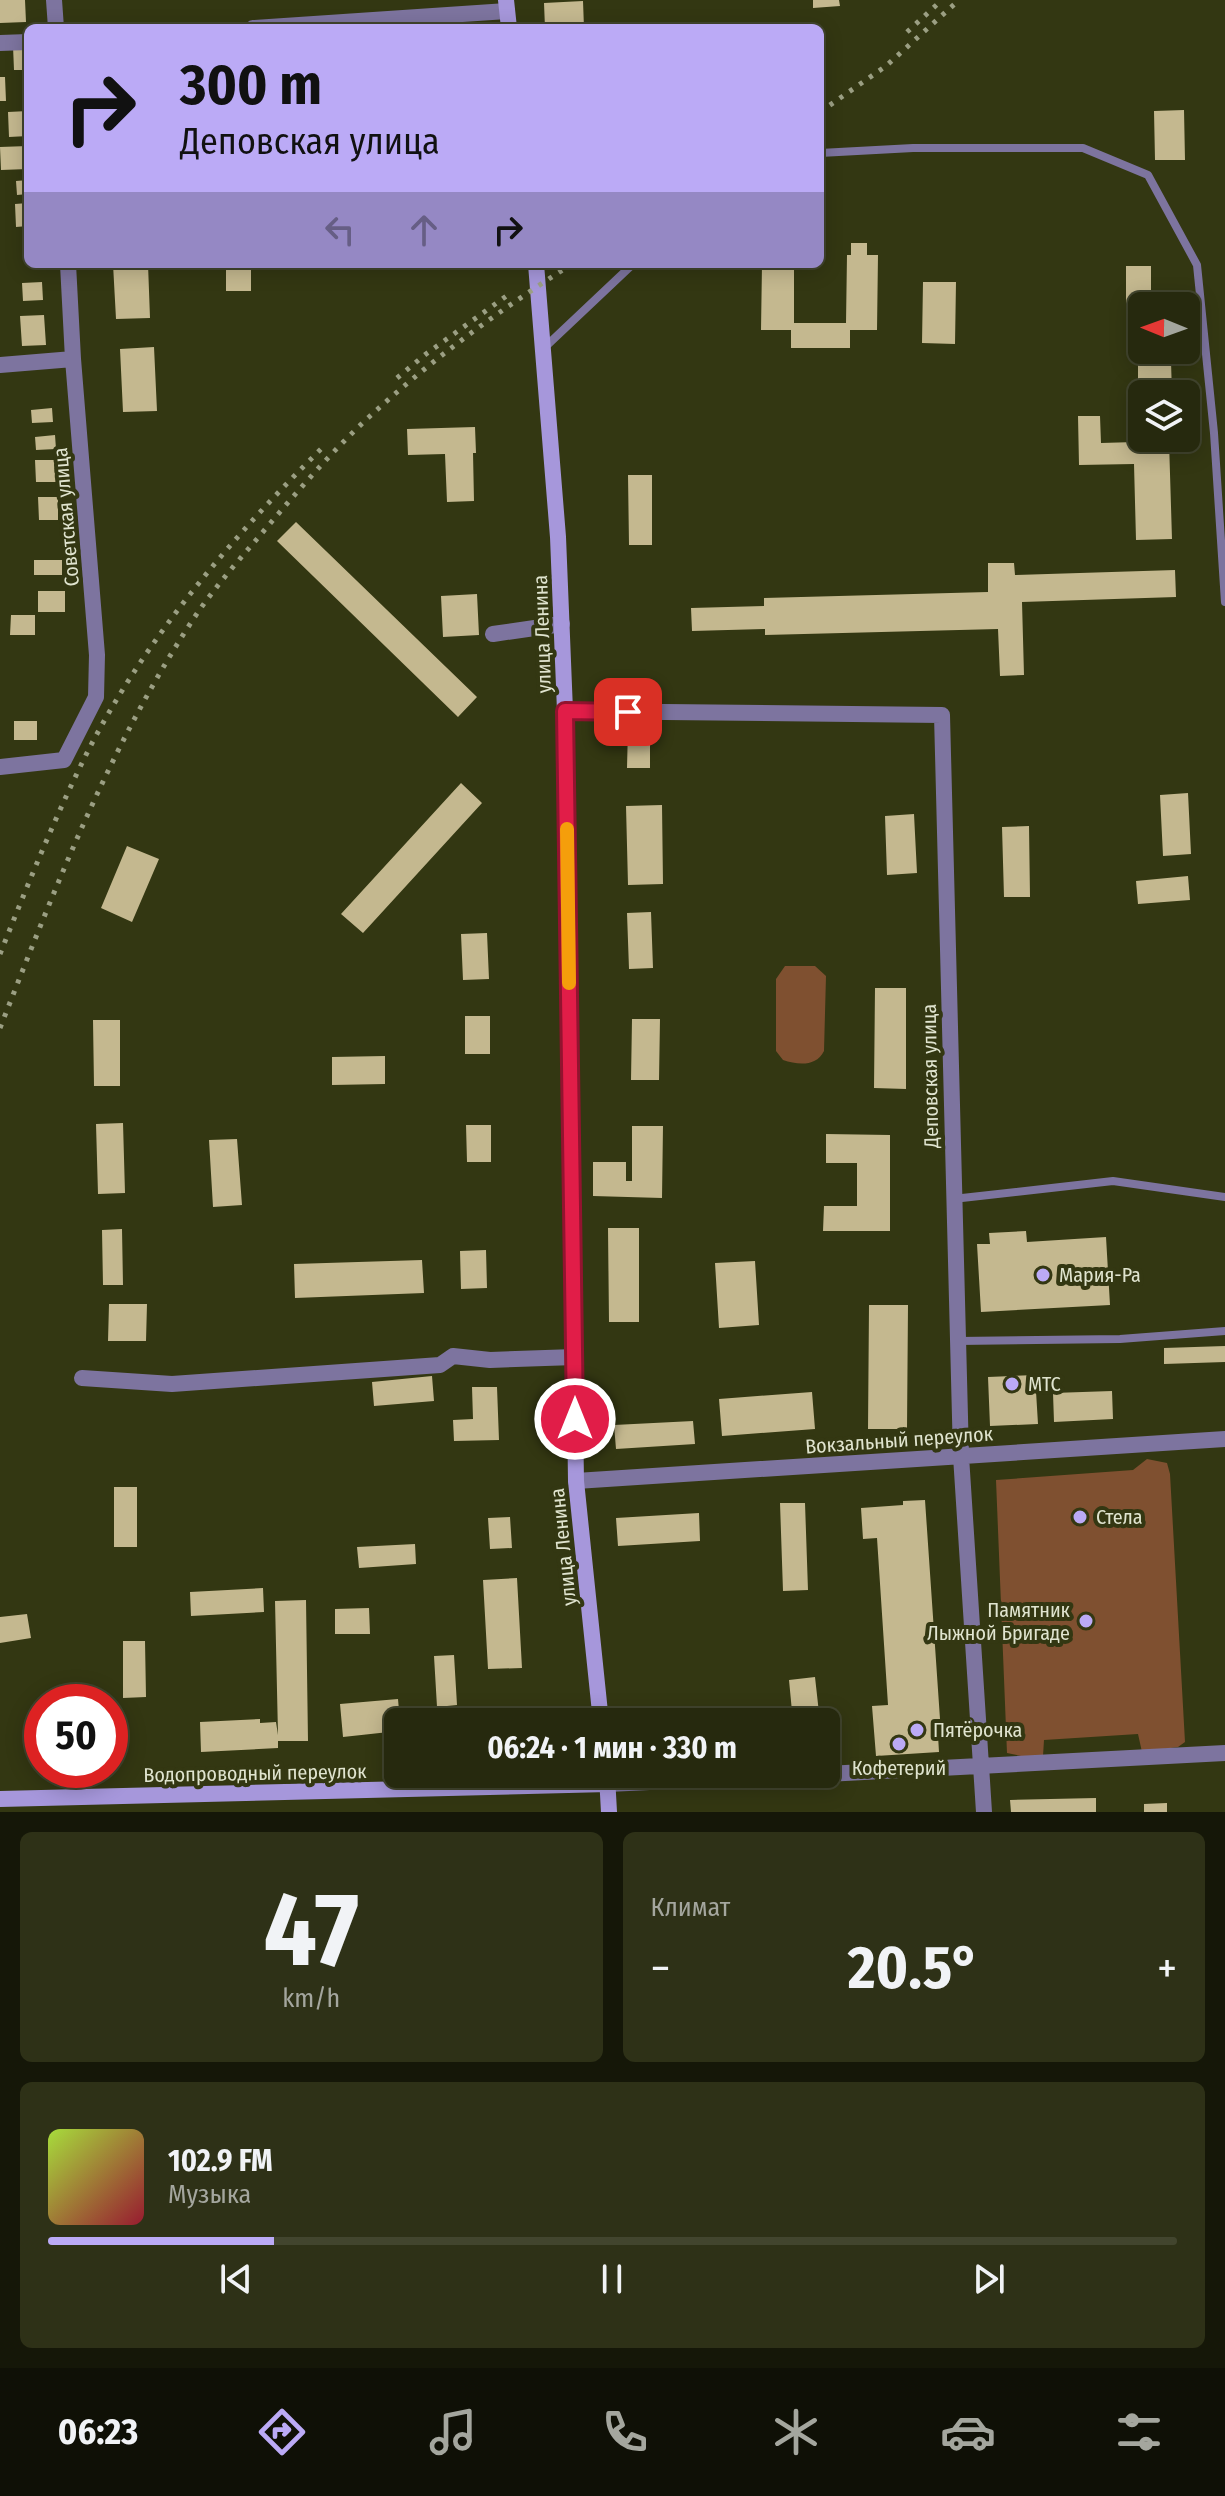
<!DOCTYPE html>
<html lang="ru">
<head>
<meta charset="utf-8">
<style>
	body { margin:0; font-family:"Fira Sans Condensed",sans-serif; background:#2e3117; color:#f1f3f6; height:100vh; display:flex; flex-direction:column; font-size:30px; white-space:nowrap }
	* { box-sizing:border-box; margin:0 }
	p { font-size:26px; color:#a4a69e }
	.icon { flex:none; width:44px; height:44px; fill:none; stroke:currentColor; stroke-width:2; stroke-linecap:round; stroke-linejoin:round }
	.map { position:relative; height:1812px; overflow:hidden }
	.side { display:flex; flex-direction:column; gap:20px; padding:20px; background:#151708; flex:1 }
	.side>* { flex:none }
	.hud { position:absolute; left:24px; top:24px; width:800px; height:244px; border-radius:12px; box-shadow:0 4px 20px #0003,0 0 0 2px #42452e; background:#bbaaf6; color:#111; overflow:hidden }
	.needle { width:52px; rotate:271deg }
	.buttons { position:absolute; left:1128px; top:292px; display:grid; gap:16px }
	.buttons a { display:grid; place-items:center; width:72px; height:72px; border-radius:12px; background:#26290e; box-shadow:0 4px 20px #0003,0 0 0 2px #42452e; font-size:40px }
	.speed { position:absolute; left:24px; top:1684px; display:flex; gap:16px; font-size:40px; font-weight:700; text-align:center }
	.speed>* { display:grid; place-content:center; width:104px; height:104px; border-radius:50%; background:#26290e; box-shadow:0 4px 20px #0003,0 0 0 2px #42452e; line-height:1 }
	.speed .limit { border:12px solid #d22; background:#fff; color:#111 }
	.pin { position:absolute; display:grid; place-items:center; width:68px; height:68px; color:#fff; margin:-34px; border-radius:16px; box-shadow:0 4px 12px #0006 }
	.me { position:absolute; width:88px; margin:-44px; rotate:0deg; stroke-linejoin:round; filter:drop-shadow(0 0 6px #0008) }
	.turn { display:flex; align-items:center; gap:28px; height:168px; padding:0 24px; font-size:36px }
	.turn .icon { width:104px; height:104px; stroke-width:2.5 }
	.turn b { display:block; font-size:56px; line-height:68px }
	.lanes { display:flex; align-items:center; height:76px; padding:0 24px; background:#0003; justify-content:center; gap:40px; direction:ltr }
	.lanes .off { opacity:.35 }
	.big { font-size:60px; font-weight:700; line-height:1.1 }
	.side .card { flex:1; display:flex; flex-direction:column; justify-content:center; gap:12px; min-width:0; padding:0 28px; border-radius:12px; background:#2e3117 }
	.side .dial { align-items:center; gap:0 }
	.dial b { font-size:104px; line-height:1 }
	.song { display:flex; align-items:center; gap:24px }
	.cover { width:96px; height:96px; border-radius:12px; background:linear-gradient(135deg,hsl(80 70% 55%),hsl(350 70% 35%)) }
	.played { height:8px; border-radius:4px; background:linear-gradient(90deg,#bbaaf6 20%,#42452e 20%) }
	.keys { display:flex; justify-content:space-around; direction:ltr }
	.heat { display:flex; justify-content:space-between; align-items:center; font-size:44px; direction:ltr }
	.side .tiles { flex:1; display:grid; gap:20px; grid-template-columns:1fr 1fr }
	.card:last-child { grid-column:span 2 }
	.trip { position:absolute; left:384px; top:1708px; width:456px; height:80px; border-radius:12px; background:#26290e; box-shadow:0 4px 20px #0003,0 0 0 2px #42452e; font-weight:700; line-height:80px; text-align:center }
	.dock { display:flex; height:128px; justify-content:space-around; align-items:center; background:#0f1006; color:#a4a69e }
	.dock .icon { width:56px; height:56px }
	.dock .on { color:#bbaaf6 }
	.dock b { font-size:36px; color:#f1f3f6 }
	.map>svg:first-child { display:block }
</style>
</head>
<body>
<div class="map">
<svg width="1225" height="1812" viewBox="0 0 1225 1812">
	<rect width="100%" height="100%" fill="#333712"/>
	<path fill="#7f5030" d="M785 966H815L826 976 824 1051C816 1067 798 1065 783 1060L776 1051V979Z
		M1147 1459 1167 1463 1170 1474 1185 1742 1178 1747 1142 1752 1138 1734 1044 1740 1043 1756H1021L1007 1753 996 1480 1133 1470Z"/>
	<path fill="#c4b88f" d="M0 0H25L26 22 0 23Z
		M813 0H839L840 6 813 8Z
		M583 1 584 28H545L544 3Z
		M27 45 28 70H14L13 46Z
		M0 77H5L6 101H0Z
		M1184 110 1185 160H1155L1154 111Z
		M28 111V136L9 137 8 112Z
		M28 146V169L1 170 0 147Z
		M28 180V194L17 195 16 181Z
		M28 203V226L16 227 15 204Z
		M851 243H867V255H878L877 330H850V348H791V330H761L762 264H794V323H846L847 255H851Z
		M113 264H148L150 318 116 319Z
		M226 264H251V291H226Z
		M1126 266H1151V306H1142V314H1126Z
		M42 282 43 300 23 301 22 283Z
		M923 282H956L955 344 922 343Z
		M44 315 46 345 22 346 20 316Z
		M154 347 157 411 123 412 120 349Z
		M1138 361H1171L1172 394H1142V424H1139V400H1130V387H1138Z
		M52 408 53 422 32 423 31 410Z
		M1078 416H1100L1101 443 1169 441 1172 539 1136 540 1134 464 1079 465Z
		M475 427 476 453H473L474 501 447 502 445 454 408 455 407 429Z
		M55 435 56 449 36 450 35 437Z
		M35 460H57V482H36Z
		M628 475H652V545H629Z
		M38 497H58V520H39Z
		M296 522 477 697 458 717 277 541Z
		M34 560H62V575H34Z
		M988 563H1014L1015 575 1175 570 1176 597 1022 602 1024 675 1000 676 998 629 765 635V629L692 631 691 608 764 606V598L988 592Z
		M38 591H65V612H38Z
		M477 594 479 635 443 637 441 596Z
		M11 615H35V635H10Z
		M14 721H37V740H14Z
		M628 728H650V768H627Z
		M461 783 482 803 363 933 341 914Z
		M1188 793 1191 854 1163 856 1160 795Z
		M662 805 663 884 628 885 626 806Z
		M914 814 917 873 887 875 885 816Z
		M1029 826 1030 897H1004L1002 827Z
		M127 846 159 859 132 922 101 908Z
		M1188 876 1190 900 1138 904 1136 881Z
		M651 912 653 968 629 969 627 913Z
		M487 933 489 979 463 980 461 934Z
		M875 988H906V1089L874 1088Z
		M465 1016H490V1054H465Z
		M632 1019H660L659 1080H631Z
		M93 1020H120V1086H94Z
		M385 1056V1084L332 1085V1057Z
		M123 1123 125 1193 98 1194 96 1124Z
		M466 1125H491V1162H467Z
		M632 1126H663L662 1198 593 1196V1162H626V1181H632Z
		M826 1134 890 1135V1231H823L824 1206H857V1163H826Z
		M237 1139 242 1205 213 1207 209 1140Z
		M608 1228H639V1322H609Z
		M122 1229 123 1285H103L102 1230Z
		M1026 1231 1027 1242 1106 1237 1110 1305 981 1312 977 1244H990L989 1233Z
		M486 1250 487 1288 461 1289 460 1251Z
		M422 1260 424 1293 295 1298 294 1264Z
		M755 1261 759 1325 719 1328 715 1263Z
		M109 1304H147L146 1341H108Z
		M869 1305H908L907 1429H868Z
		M1225 1346V1362L1164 1364V1348Z
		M1035 1375 1038 1424 990 1426 988 1377Z
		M432 1376 434 1401 374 1406 372 1382Z
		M472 1387H497L499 1440 454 1441 453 1420 473 1419Z
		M1112 1391 1113 1419 1054 1422 1053 1393Z
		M812 1392 815 1429 722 1436 719 1399Z
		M693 1421 695 1444 616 1449 614 1425Z
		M114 1487H137V1547H114Z
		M925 1500 940 1719H937L939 1752 876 1756 872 1706 888 1705 877 1538 863 1539 861 1508 903 1505V1501Z
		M780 1503H805L808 1590 783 1591Z
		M699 1513 700 1541 618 1546 616 1518Z
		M510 1517 512 1548 490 1549 488 1518Z
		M415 1544 416 1564 359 1568 357 1547Z
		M517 1578 522 1668 488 1669 483 1580Z
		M263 1588 264 1612 191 1616 190 1592Z
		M306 1600 308 1741H278V1748L201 1752 200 1722 260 1719V1723L276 1722 278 1735 275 1601Z
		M369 1608 370 1634H335V1609Z
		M27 1614 31 1638 0 1643V1617Z
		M123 1641H145L146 1697 123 1698Z
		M454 1655 457 1705 437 1707 434 1656Z
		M815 1677 820 1722H793L789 1680Z
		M398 1699 400 1722H398V1731L343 1737 340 1704Z
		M710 1707 711 1722H629V1713Z
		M527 1711 528 1722H480V1716Z
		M1096 1798V1812H1011L1010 1800Z
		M1167 1803V1812H1144V1804Z"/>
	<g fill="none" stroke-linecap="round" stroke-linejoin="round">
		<path stroke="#7d749f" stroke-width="8" d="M820 153 913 148H1083L1148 175 1197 265 1214 433 1225 602
			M543 349 633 264
			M953 1199 1113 1181 1225 1197
			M958 1341 1120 1339 1225 1331"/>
		<path stroke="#7d749f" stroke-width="16" d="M54 0 56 28
			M253 28 507 11
			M0 43 28 42
			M0 365 73 359
			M493 634 562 624
			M565 711 942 715 961 1456 984 1812
			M0 767 64 760 96 697 97 655 73 359 68 264
			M82 1378 172 1384 440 1365 453 1356 490 1360 575 1357
			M576 1481 1225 1439
			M826 1774 1225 1753
			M608 1784 817 1774"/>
		<path stroke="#a697db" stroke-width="16" d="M506 0 509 28
			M536 264 558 537 565 711 576 1481 601 1722
			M607 1776 609 1812
			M0 1799 608 1784"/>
		<path stroke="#9b9f83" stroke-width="5" stroke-dasharray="4 8" stroke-linecap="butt" d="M907 32 942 0
			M820 112 886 66 959 0
			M397 378 426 354 512 292
			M0 954C28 884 56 814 90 747 147 637 233 536 321 449
			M0 1028C55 888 110 745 194 618 214 588 239 560 262 533 296 493 330 453 369 417 431 360 501 309 572 264"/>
	</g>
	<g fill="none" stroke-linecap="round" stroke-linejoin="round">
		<defs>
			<path id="route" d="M575 1419 565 711 628 712"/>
		</defs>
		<use href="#route" stroke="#92132f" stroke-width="20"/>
		<use href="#route" stroke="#e11d48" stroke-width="14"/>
		<path stroke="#f59e0b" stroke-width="14" d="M567 829 569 983"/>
	</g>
	<g fill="#bbaaf6" stroke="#333712" stroke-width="3">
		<circle cx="1043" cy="1275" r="8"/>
		<circle cx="1012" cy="1384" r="8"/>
		<circle cx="1080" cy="1517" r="8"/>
		<circle cx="1086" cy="1621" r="8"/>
		<circle cx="917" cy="1730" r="8"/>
		<circle cx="899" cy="1744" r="8"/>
	</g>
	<g text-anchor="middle" stroke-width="8" stroke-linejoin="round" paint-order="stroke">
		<g font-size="20" fill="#e0e4cf" stroke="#333712">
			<text transform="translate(66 517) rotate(-95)" y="7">Советская улица</text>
			<text transform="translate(542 634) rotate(-92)" y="7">улица Ленина</text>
			<text transform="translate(930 1076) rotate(-91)" y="7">Деповская улица</text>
			<text transform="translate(899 1440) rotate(-4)" y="7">Вокзальный переулок</text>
			<text transform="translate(563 1547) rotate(-96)" y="7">улица Ленина</text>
			<text transform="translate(255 1773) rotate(-1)" y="7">Водопроводный переулок</text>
		</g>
		<g font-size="20" fill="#e0e4cf" stroke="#333712" text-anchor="start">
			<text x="1059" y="1282">Мария-Ра</text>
			<text x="1028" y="1391">МТС</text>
			<text x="1096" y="1524">Стела</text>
			<text x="1070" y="1617" text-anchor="end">Памятник<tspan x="1070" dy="23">Лыжной Бригаде</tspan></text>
			<text x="933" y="1737">Пятёрочка</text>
			<text x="899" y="1775" text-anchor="middle">Кофетерий</text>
		</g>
	</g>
</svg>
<div class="buttons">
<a><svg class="needle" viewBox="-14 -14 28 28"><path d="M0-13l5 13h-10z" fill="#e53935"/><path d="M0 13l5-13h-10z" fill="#a4a69e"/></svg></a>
<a><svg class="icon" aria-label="layers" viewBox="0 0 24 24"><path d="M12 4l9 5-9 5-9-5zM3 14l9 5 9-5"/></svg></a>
</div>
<div class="speed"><div class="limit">50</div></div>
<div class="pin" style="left:628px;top:712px;background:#d93025"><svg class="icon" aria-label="arrive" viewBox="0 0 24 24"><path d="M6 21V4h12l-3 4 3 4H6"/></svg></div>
<svg class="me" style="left:575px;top:1419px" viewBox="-20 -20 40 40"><circle r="17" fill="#e11d48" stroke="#fff" stroke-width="3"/><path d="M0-11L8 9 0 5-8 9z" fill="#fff"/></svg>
<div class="trip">06:24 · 1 мин · 330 m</div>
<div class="hud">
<div class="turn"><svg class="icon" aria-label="right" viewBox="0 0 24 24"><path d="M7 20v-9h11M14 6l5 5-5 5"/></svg><div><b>300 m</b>Деповская улица</div></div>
<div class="lanes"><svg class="icon off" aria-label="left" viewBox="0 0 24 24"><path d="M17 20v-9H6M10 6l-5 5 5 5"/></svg><svg class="icon off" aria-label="ahead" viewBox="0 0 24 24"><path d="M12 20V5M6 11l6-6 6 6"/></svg><svg class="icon" aria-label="right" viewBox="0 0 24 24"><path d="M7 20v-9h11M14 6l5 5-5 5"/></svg></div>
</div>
</div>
<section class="side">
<div class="tiles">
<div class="card dial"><b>47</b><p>km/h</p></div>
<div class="card"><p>Климат</p>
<div class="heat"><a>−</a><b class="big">20.5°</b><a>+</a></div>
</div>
<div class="card">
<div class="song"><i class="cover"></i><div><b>102.9 FM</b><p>Музыка</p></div></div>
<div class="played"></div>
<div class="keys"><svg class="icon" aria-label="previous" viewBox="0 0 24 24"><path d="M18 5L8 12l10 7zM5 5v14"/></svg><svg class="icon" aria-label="pause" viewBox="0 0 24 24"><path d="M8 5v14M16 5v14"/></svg><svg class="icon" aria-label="next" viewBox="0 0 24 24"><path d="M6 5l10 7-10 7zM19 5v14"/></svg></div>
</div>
</div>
</section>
<nav class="dock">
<b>06:23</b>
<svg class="icon on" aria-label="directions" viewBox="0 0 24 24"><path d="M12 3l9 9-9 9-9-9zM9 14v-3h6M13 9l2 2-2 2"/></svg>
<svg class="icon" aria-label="music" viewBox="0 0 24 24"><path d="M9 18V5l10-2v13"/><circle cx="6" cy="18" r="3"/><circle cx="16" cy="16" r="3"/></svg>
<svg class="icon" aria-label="phone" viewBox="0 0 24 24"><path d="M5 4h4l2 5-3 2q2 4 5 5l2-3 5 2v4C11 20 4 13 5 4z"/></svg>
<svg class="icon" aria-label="climate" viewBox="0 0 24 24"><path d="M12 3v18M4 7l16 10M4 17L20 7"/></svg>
<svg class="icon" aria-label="car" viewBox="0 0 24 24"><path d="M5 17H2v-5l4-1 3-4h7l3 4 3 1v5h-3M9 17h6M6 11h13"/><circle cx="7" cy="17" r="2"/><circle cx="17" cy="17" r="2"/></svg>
<svg class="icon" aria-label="filters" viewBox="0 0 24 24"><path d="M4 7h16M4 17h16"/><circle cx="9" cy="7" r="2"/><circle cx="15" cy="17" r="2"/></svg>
</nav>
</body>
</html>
